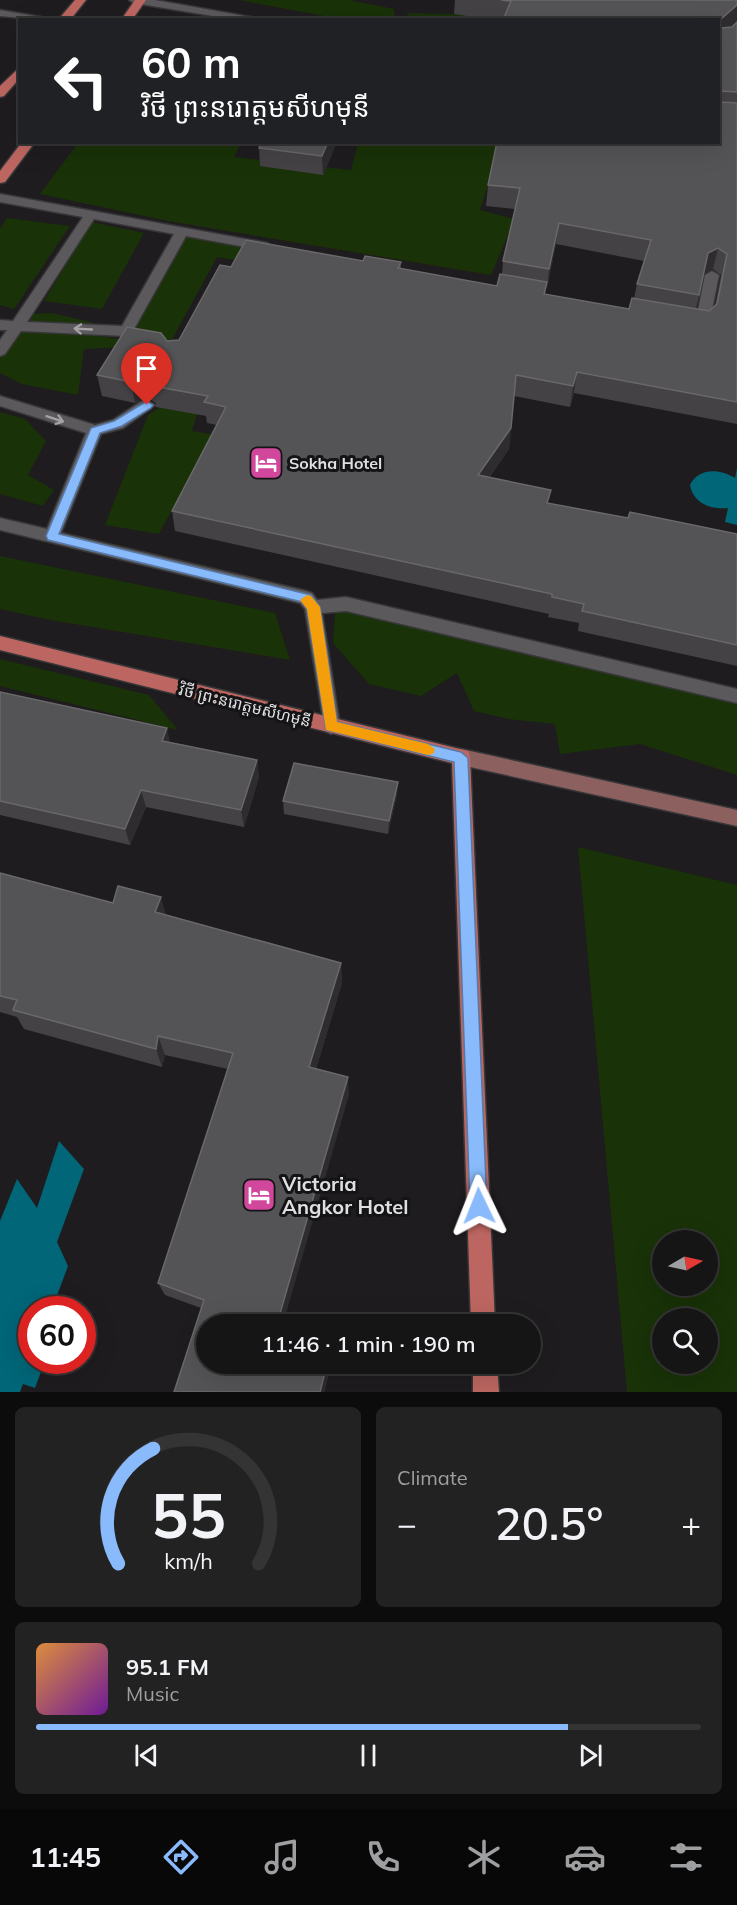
<!DOCTYPE html>
<html lang="en">
<head>
<meta charset="utf-8">
<style>
	body { margin:0; font-family:Mulish,"Noto Sans Khmer",sans-serif; background:#232223; color:#f1f3f6; height:100vh; display:flex; flex-direction:column; font-size:22px; white-space:nowrap }
	* { box-sizing:border-box; margin:0 }
	p { font-size:20px; color:#9e9fa1 }
	.icon { flex:none; width:33px; height:33px; fill:none; stroke:currentColor; stroke-width:2; stroke-linecap:round; stroke-linejoin:round }
	.map { position:relative; height:1392px; overflow:hidden }
	.panel { display:flex; flex-direction:column; gap:15px; padding:15px; background:#0c0c0c; flex:1 }
	.panel>* { flex:none }
	.guide { position:absolute; left:18px; top:18px; width:702px; height:126px; border-radius:0px; box-shadow:0 6px 24px #0002,0 0 0 2px #353435; background:#202124; color:#fff; overflow:hidden }
	.needle { width:39px; rotate:81deg }
	.tools { position:absolute; left:652px; top:1230px; display:grid; gap:12px }
	.tools a { display:grid; place-items:center; width:66px; height:66px; border-radius:50%; background:#161516; box-shadow:0 6px 24px #0002,0 0 0 2px #353435; font-size:30px }
	.speed { position:absolute; left:18px; top:1296px; display:flex; gap:12px; font-size:30px; font-weight:700; text-align:center }
	.speed>* { display:grid; place-content:center; width:78px; height:78px; border-radius:50%; background:#161516; box-shadow:0 6px 24px #0002,0 0 0 2px #353435; line-height:1 }
	.speed .limit { border:9px solid #d22; background:#fff; color:#111 }
	.pin { position:absolute; display:grid; place-items:center; width:51px; height:51px; color:#fff; margin:-62px -26px; border-radius:50% 50% 50% 0; rotate:-45deg; box-shadow:0 0 6px #0007 }
	.pin .icon { rotate:45deg }
	.me { position:absolute; width:66px; margin:-33px; rotate:358deg; stroke-linejoin:round; filter:drop-shadow(0 0 4px #0008) }
	.turn { display:flex; align-items:center; gap:21px; height:126px; padding:0 24px; font-size:27px }
	.turn .icon { width:78px; height:78px; stroke-width:2.5 }
	.turn b { display:block; font-size:42px; line-height:51px }
	.big { font-size:45px; font-weight:600; line-height:1.1 }
	.panel .widget { flex:1; display:flex; flex-direction:column; justify-content:center; gap:9px; min-width:0; padding:0 21px; border-radius:9px; background:#232223 }
	.panel .dial { align-items:center; gap:0 }
	.dial svg { height:156px; overflow:visible; fill:none; stroke:#353435; stroke-width:7; stroke-linecap:round; text-anchor:middle }
	.dial text { fill:#f1f3f6; stroke:none }
	.song { display:flex; align-items:center; gap:18px }
	.cover { width:72px; height:72px; border-radius:9px; background:linear-gradient(135deg,hsl(30 70% 55%),hsl(280 70% 35%)) }
	.played { height:6px; border-radius:3px; background:linear-gradient(90deg,#88bafc 80%,#353435 80%) }
	.keys { display:flex; justify-content:space-around; direction:ltr }
	.heat { display:flex; justify-content:space-between; align-items:center; font-size:33px; direction:ltr }
	.panel .tiles { flex:1; display:grid; gap:15px; grid-template-columns:1fr 1fr }
	.widget:last-child { grid-column:span 2 }
	.trip { position:absolute; left:196px; top:1314px; width:345px; height:60px; border-radius:30px; background:#161516; box-shadow:0 6px 24px #0002,0 0 0 2px #353435; font-weight:600; line-height:60px; text-align:center }
	.dock { display:flex; height:96px; justify-content:space-around; align-items:center; background:#090809; color:#9e9fa1 }
	.dock .icon { width:42px; height:42px }
	.dock .selected { color:#88bafc }
	.dock b { font-size:27px; color:#f1f3f6 }
	.map>svg:first-child { display:block }
</style>
</head>
<body>
<div class="map">
<svg width="737" height="1392" viewBox="0 0 737 1392">
	<rect width="100%" height="100%" fill="#1e1c1e"/>
	<path fill="#193208" fill-rule="evenodd" d="M238 0H349L394 9 395 19 324 16Z
		M405 13 486 15V19H414Z
		M78 143H241L234 157 351 170 358 143H504L498 153 480 210 515 219 491 275 168 221 40 194Z
		M7 218 70 226 14 309 0 305V229Z
		M92 222 144 233 102 309 44 301Z
		M180 235 244 247 345 279 217 257 169 345 84 349 78 395 22 384 0 373V359L29 314 52 313 91 322 92 335 152 344 164 337 129 325Z
		M166 403 197 414 192 431 224 436 185 511 172 510 159 534 105 525 148 415Z
		M0 412 25 419 46 441 28 475 54 490 43 506 0 494Z
		M0 556 275 613 290 660 50 620 0 609Z
		M336 603 398 608 567 655 737 696V775L640 744 560 754 555 724 508 719 474 711 457 673 421 696 369 684 333 643Z
		M0 659 149 695 178 730 0 686Z
		M578 847 737 885V1392H627ZM663 1240H708V1286H663ZM663 1318H708V1364H663Z"/>
	<path fill="#006678" d="M737 468V525L725 522 728 508C711 510 693 503 690 485 699 467 720 469 735 478Z
		M59 1141 84 1169 57 1242 68 1266 52 1309 32 1310V1360L45 1361 35 1388 23 1384 20 1392H0V1221L17 1179 37 1208Z"/>
	<g fill="none" stroke-linecap="round" stroke-linejoin="round">
		<defs>
			<path id="lane" d="M129 0H155L267 20H237L134 3Z
				M0 194 267 243 274 247 267 251 186 236 134 329 153 335 155 338 153 341 148 343 125 336 21 331 5 354 0 356V340L7 330H0V320L13 321 83 217 0 202ZM94 219 174 234 122 326 27 322Z
				M712 271 719 275 709 325 702 330 690 327V321L696 320 705 275Z
				M0 396 95 425 113 420 142 401 147 400 155 405 123 428 101 434 61 533 306 591 312 593 317 600 346 597 737 689V703L346 611 322 613 340 726 337 731 331 734 325 731 305 609 300 603 0 530V518L47 529 86 433 0 406Z"/>
			<path id="street" d="M0 10 41 17 46 20 0 16Z"/>
			<path id="secondary" d="M461 749 737 810V826L461 765 454 763 452 757 454 751Z"/>
			<path id="primary" d="M75 0H86L70 20H58Z
				M135 0H146L132 20H121Z
				M20 67V78L4 96 0 97V86Z
				M22 142H35L5 182 0 183V171Z
				M0 636 468 751 470 757 495 1324H471L452 763 0 650Z
				M473 1364H497L499 1392H473Z"/>
		</defs>
		<use href="#lane" stroke="#373638" stroke-width="3"/>
		<use href="#street" stroke="#373638" stroke-width="3"/>
		<use href="#secondary" stroke="#373638" stroke-width="3"/>
		<use href="#primary" stroke="#373638" stroke-width="3"/>
		<use href="#lane" fill="#5b595c" fill-rule="evenodd"/>
		<use href="#street" fill="#5b595c" fill-rule="evenodd"/>
		<use href="#secondary" fill="#8c605f" fill-rule="evenodd"/>
		<use href="#primary" fill="#bd6661" fill-rule="evenodd"/>
	</g>
	<path fill="#444244" fill-rule="evenodd" d="M455 0H737V22L731 27H732L737 22V424L574 393 570 407 514 396 509 449 489 478 549 503 628 518 737 534V666L578 631 579 623 548 617 549 614 175 531 172 511 217 425 207 423 206 416 156 407V403L148 398 135 403 102 396 97 375 167 341 179 340 231 267 363 261 401 262V269L497 286 502 274 503 261 515 209 486 206 488 185 718 20H493L454 14ZM556 244 644 261 637 284 634 298 629 309 545 294ZM713 269 721 275 715 306 709 311 696 309 704 274Z
		M337 142 323 175 260 166 259 148Z
		M0 692 170 742 257 760 259 777 244 827 146 807 130 845 0 815Z
		M397 794 388 834 284 814 283 801Z
		M0 873 113 903 165 915 341 963 342 983 316 1069 349 1095 207 1324 331 1364 324 1392H174L201 1308 165 1295 158 1283 228 1069 165 1055 162 1067 24 1029 17 1017 0 1012Z"/>
	<path fill="#2e2c2e" d="M737 5V22L718 38 721 19Z
		M328 142H337L323 175 322 156Z
		M559 223 556 244 547 290 549 269Z
		M718 248 713 269 703 275 708 253Z
		M577 372 574 393 570 407 573 386Z
		M144 377 148 398 135 403 131 382Z
		M511 428 509 449 476 496 478 475Z
		M167 728 171 746 162 741Z
		M257 760 259 777 244 827 241 810Z
		M398 782 397 794 388 834 389 821Z
		M141 790 146 807 130 845 125 829Z
		M161 897 167 919 155 912Z
		M341 963 342 983 311 1085 309 1067Z
		M158 1036 165 1055 162 1067 156 1049Z
		M348 1077 349 1095 283 1324H277Z
		M327 1364H331L324 1392H320Z"/>
	<path fill="#545355" stroke="#6a686a" stroke-width="1.5" d="M501 0H737V5L721 19V28L732 27 737 22V92L721 91V102L737 103V402L577 372 573 386 516 375 511 428 478 475 551 490 547 503 628 518 630 512 737 534V645L582 611 584 604 552 597V594L172 511 226 407 204 402 208 396 153 386V382L144 377 131 382 97 375 127 327 161 333 167 341 179 340 220 265 231 267 246 240 363 261 365 256 401 262 398 268 497 286 500 274 547 282 544 294 629 309 632 298 709 311 717 304 727 254 718 248 708 253 699 295 637 284 651 240 559 223 549 269 503 261 520 188 488 185 497 142H718V20H503L511 1Z
		M262 142H328L322 156 259 148Z
		M0 692 167 728 162 741 257 760 241 810 141 790 125 829 0 801Z
		M294 763 398 782 389 821 283 801Z
		M0 873 113 903 118 886 161 897 155 912 341 963 309 1067 348 1077 277 1324H207V1364H327L320 1392H174L204 1300 158 1283 233 1053 158 1036 156 1049 13 1010 17 1000 0 996Z"/>
	<defs><path id="oneway-shaft" d="M-6 0H5M1.5-3L5.5 0L1.5 3" fill="none" stroke-width="1.6" stroke-linecap="round" stroke-linejoin="round" transform="scale(1.5)"/></defs>
	<g stroke="#a4a2a5">
		<use href="#oneway-shaft" transform="translate(83 329) rotate(-177)"/>
		<use href="#oneway-shaft" transform="translate(55 419) rotate(18)"/>
	</g>
	<path fill="#88bafc" stroke="#5879a4" stroke-width="1.5" d="M147 401 153 405 151 408 122 426 100 433 59 534 311 595 320 607 337 722 461 752 468 758 487 1206 485 1213 479 1215 472 1213 470 1206 454 762 326 730 307 609 302 602 48 540 46 536 91 428 114 421Z"/>
	<path fill="#f59e0b" d="M307 595 311 596 320 607 337 722 428 744 435 749 433 754 428 755 326 730 307 609 300 600Z"/>
	<defs>
		<symbol id="hotel-square" viewBox="-11 -11 22 22"><rect x="-9" y="-9" width="18" height="18" rx="4" fill="#d1479c" stroke="#141315"/><path d="M-6-4.5h1.5V1H6V5H4.5V3h-9V5H-6ZM-4 0a1.8 1.8 0 1 1 3.6 0ZM.5 0V-2.5h3Q6-2.5 6 0Z" fill="#fff"/></symbol>
	</defs>
	<g fill-rule="evenodd">
		<use href="#hotel-square" x="247" y="444" width="38" height="38"/>
		<use href="#hotel-square" x="240" y="1176" width="38" height="38"/>
	</g>
	<g text-anchor="middle" stroke-width="6" stroke-linejoin="round" paint-order="stroke">
		<g font-size="16" font-weight="bold" fill="#dfdee0" stroke="#141315" text-anchor="start">
			<text x="289" y="469">Sokha Hotel</text>
		</g>
		<g font-size="16" fill="#dfdee0" stroke="#141315">
			<text transform="translate(245 705) rotate(14)" y="6">វិថី ព្រះនរោត្ដមសីហមុនី</text>
		</g>
		<g font-size="20" font-weight="bold" fill="#dfdee0" stroke="#141315" text-anchor="start">
			<text x="282" y="1191">Victoria<tspan x="282" dy="23">Angkor Hotel</tspan></text>
		</g>
	</g>
</svg>
<div class="tools">
<a><svg class="needle" viewBox="-14 -14 28 28"><path d="M0-13l5 13h-10z" fill="#e53935"/><path d="M0 13l5-13h-10z" fill="#9e9fa1"/></svg></a>
<a><svg class="icon" aria-label="search" viewBox="0 0 24 24"><circle cx="10" cy="10" r="6"/><path d="M15 15l6 6"/></svg></a>
</div>
<div class="speed"><div class="limit">60</div></div>
<div class="pin" style="left:147px;top:405px;background:#d93025"><svg class="icon" aria-label="arrive" viewBox="0 0 24 24"><path d="M6 21V4h12l-3 4 3 4H6"/></svg></div>
<svg class="me" style="left:479px;top:1206px" viewBox="-20 -20 40 40"><path d="M0-17L14 15 0 8-14 15z" fill="#88bafc" stroke="#fff" stroke-width="4"/></svg>
<div class="trip">11:46 · 1 min · 190 m</div>
<div class="guide">
<div class="turn"><svg class="icon" aria-label="left" viewBox="0 0 24 24"><path d="M17 20v-9H6M10 6l-5 5 5 5"/></svg><div><b>60 m</b>វិថី ព្រះនរោត្ដមសីហមុនី</div></div>
</div>
</div>
<section class="panel">
<div class="tiles">
<div class="widget dial"><svg viewBox="0 0 100 80">
<path d="M14 69A42 42 0 1 1 86 69"/>
<path d="M14 69A42 42 0 0 1 32 10" stroke="#88bafc"/>
<text x="50" y="56" font-size="32" font-weight="700">55</text>
<text x="50" y="72" font-size="11">km/h</text>
</svg></div>
<div class="widget"><p>Climate</p>
<div class="heat"><a>−</a><b class="big">20.5°</b><a>+</a></div>
</div>
<div class="widget">
<div class="song"><i class="cover"></i><div><b>95.1 FM</b><p>Music</p></div></div>
<div class="played"></div>
<div class="keys"><svg class="icon" aria-label="previous" viewBox="0 0 24 24"><path d="M18 5L8 12l10 7zM5 5v14"/></svg><svg class="icon" aria-label="pause" viewBox="0 0 24 24"><path d="M8 5v14M16 5v14"/></svg><svg class="icon" aria-label="next" viewBox="0 0 24 24"><path d="M6 5l10 7-10 7zM19 5v14"/></svg></div>
</div>
</div>
</section>
<nav class="dock">
<b>11:45</b>
<svg class="icon selected" aria-label="directions" viewBox="0 0 24 24"><path d="M12 3l9 9-9 9-9-9zM9 14v-3h6M13 9l2 2-2 2"/></svg>
<svg class="icon" aria-label="music" viewBox="0 0 24 24"><path d="M9 18V5l10-2v13"/><circle cx="6" cy="18" r="3"/><circle cx="16" cy="16" r="3"/></svg>
<svg class="icon" aria-label="phone" viewBox="0 0 24 24"><path d="M5 4h4l2 5-3 2q2 4 5 5l2-3 5 2v4C11 20 4 13 5 4z"/></svg>
<svg class="icon" aria-label="climate" viewBox="0 0 24 24"><path d="M12 3v18M4 7l16 10M4 17L20 7"/></svg>
<svg class="icon" aria-label="car" viewBox="0 0 24 24"><path d="M5 17H2v-5l4-1 3-4h7l3 4 3 1v5h-3M9 17h6M6 11h13"/><circle cx="7" cy="17" r="2"/><circle cx="17" cy="17" r="2"/></svg>
<svg class="icon" aria-label="filters" viewBox="0 0 24 24"><path d="M4 7h16M4 17h16"/><circle cx="9" cy="7" r="2"/><circle cx="15" cy="17" r="2"/></svg>
</nav>
</body>
</html>
